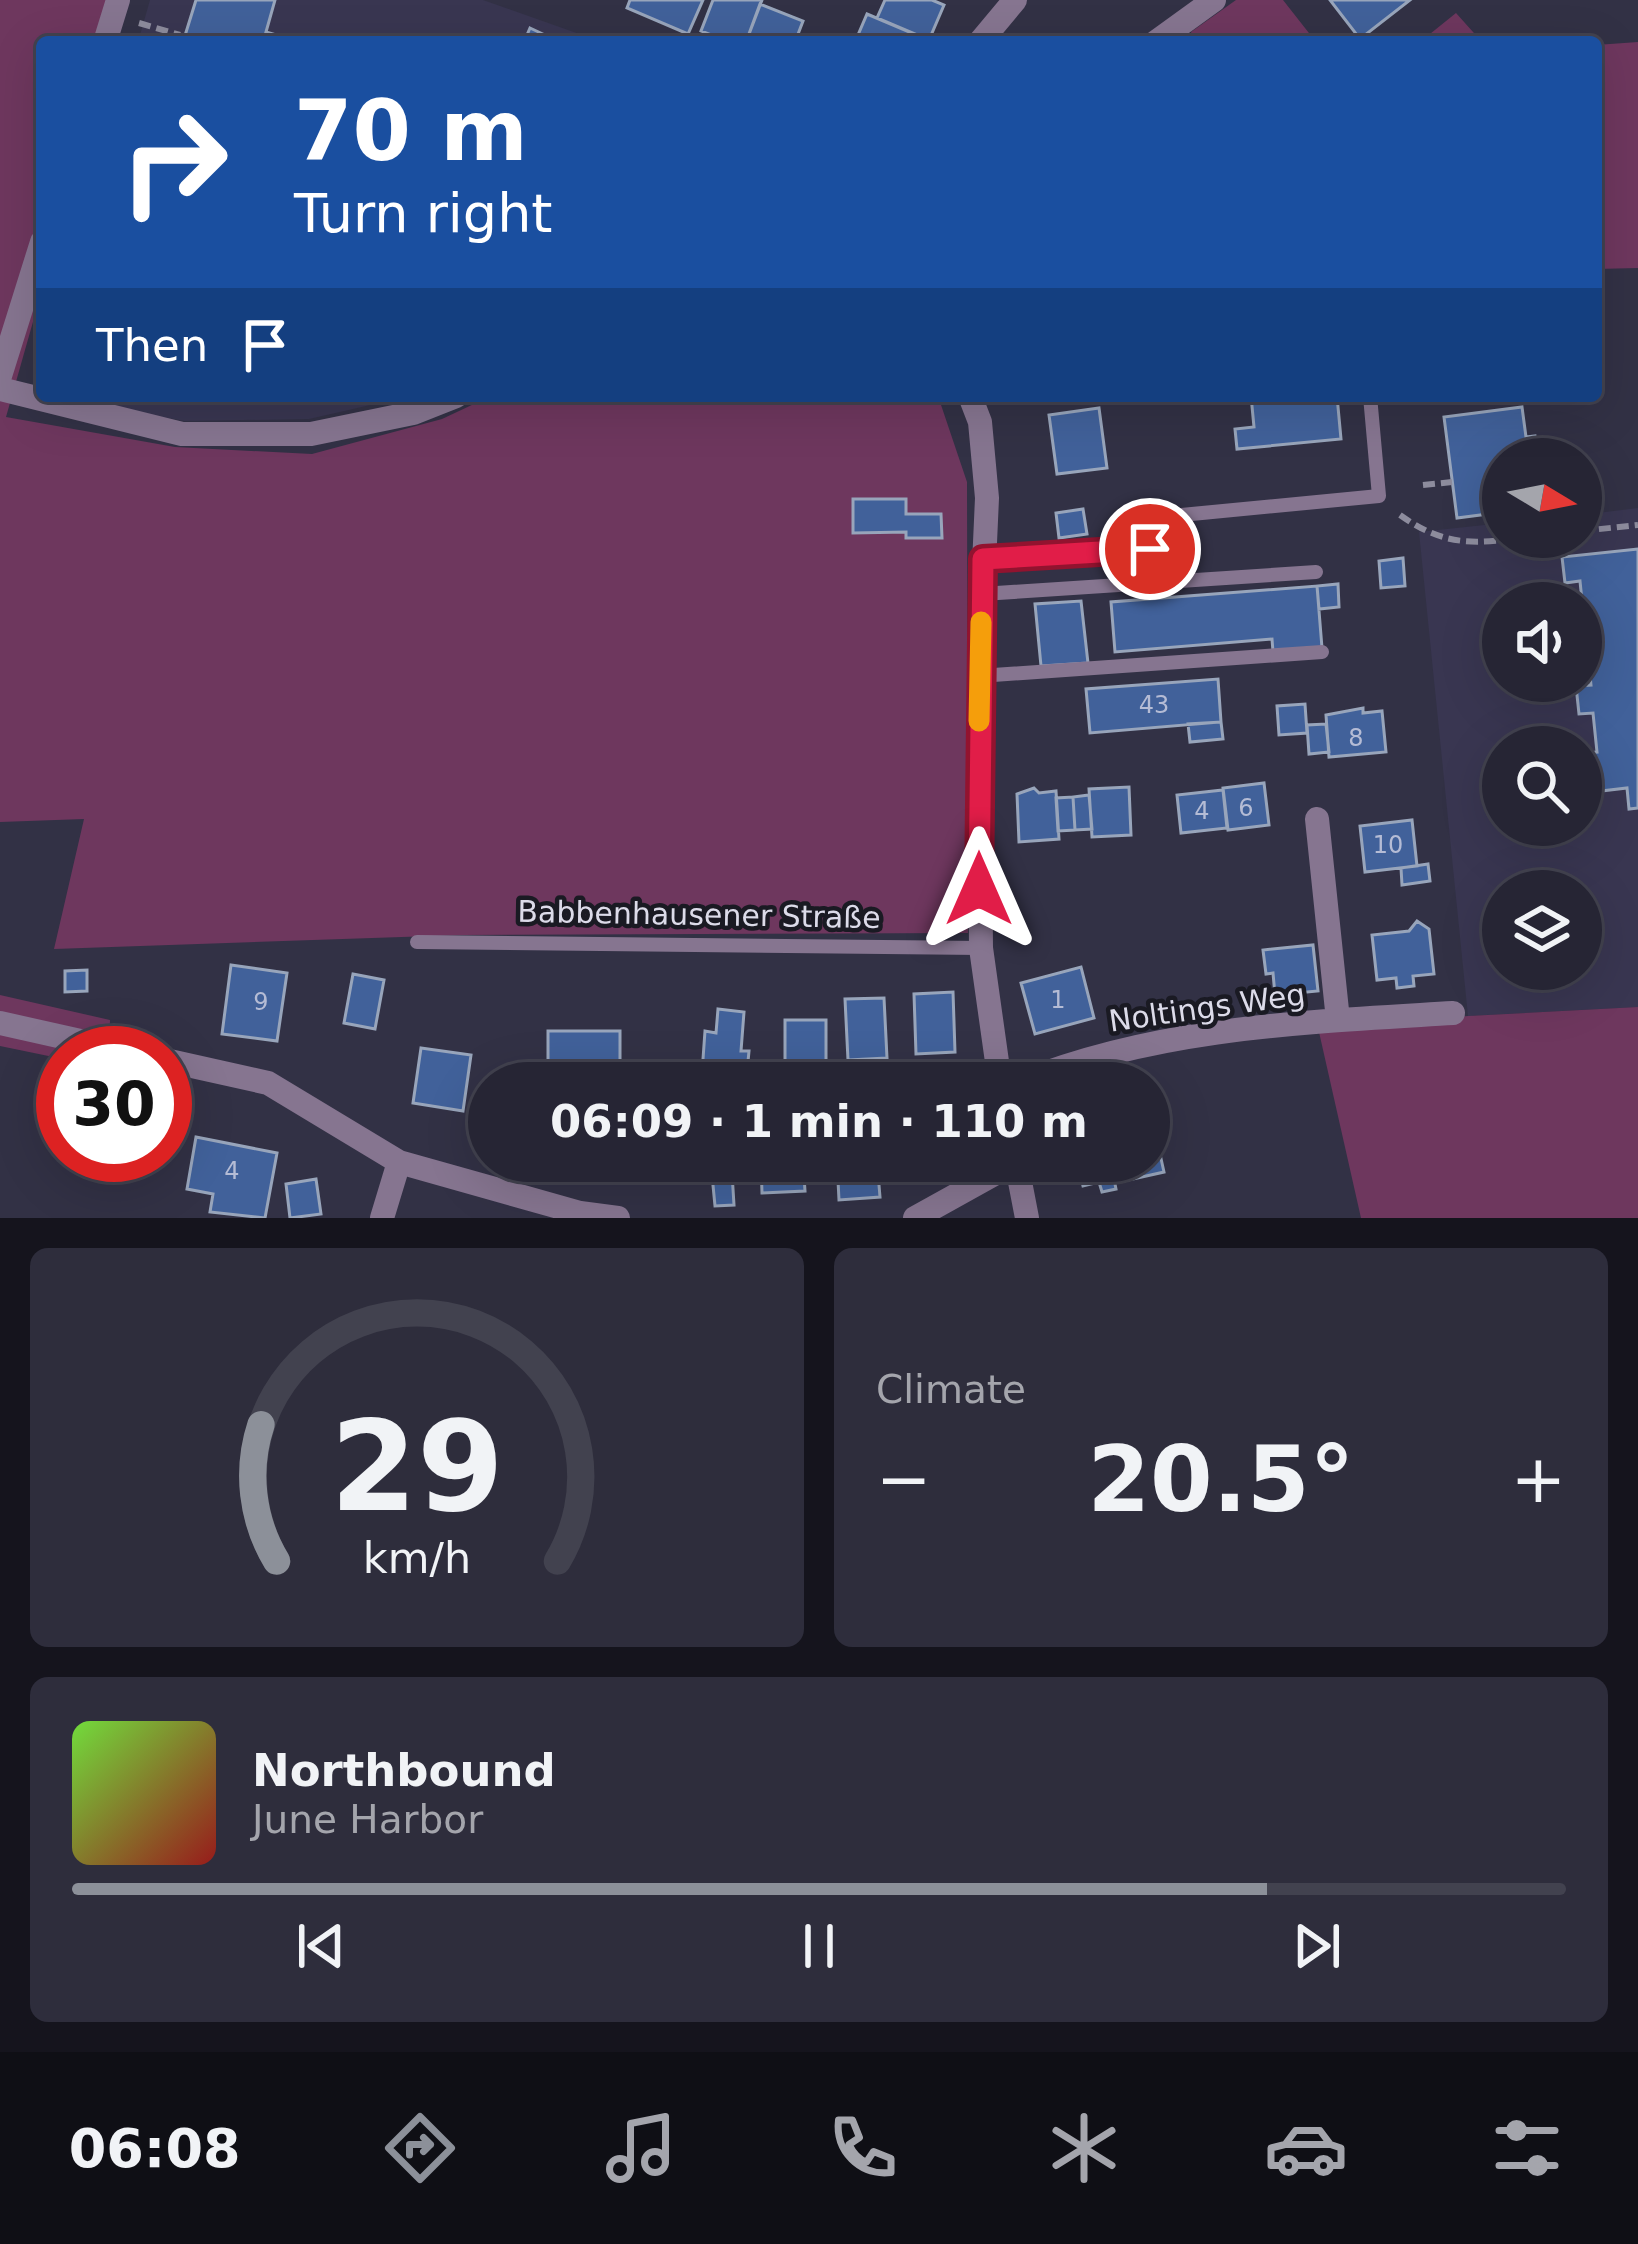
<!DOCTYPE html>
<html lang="en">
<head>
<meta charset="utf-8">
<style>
	body { margin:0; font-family:"DejaVu Sans",sans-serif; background:#2e2d3c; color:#f1f3f6; height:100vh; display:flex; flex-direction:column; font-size:45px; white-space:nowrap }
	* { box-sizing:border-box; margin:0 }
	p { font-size:39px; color:#a4a5ac }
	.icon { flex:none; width:66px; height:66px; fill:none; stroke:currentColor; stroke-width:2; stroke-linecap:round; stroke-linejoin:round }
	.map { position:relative; height:1218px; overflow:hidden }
	.sheet { display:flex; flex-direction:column; gap:30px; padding:30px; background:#15141d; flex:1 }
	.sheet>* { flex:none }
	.hud { position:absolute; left:36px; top:36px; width:1566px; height:366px; border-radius:12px; box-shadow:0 12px 48px #0002,0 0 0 3px #42424f; background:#1a4fa0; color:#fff; overflow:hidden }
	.needle { width:78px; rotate:100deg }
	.fabs { position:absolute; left:1482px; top:438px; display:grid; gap:24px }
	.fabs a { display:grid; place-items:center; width:120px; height:120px; border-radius:50%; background:#262534; box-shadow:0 12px 48px #0002,0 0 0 3px #42424f; font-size:60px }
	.speed { position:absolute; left:36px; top:1026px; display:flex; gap:24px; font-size:60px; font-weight:700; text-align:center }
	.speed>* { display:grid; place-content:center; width:156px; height:156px; border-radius:50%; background:#262534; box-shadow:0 12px 48px #0002,0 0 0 3px #42424f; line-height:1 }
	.speed .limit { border:18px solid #d22; background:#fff; color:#111 }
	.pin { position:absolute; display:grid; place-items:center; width:102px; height:102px; color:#fff; margin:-51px; border:6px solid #fff; border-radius:50%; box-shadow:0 3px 12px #0007 }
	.me { position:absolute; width:132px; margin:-66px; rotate:0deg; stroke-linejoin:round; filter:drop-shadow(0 0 9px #0008) }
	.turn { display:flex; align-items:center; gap:42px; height:252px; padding:0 60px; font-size:54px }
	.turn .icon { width:156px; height:156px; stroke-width:2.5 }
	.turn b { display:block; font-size:84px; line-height:102px }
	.then { display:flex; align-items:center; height:114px; padding:0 60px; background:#0003; gap:24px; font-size:45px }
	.big { font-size:90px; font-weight:700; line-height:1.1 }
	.sheet .widget { flex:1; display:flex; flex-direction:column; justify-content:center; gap:18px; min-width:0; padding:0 42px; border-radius:18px; background:#2e2d3c }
	.sheet .dial { align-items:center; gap:0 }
	.dial svg { height:312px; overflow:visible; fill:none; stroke:#42424f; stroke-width:7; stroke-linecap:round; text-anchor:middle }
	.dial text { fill:#f1f3f6; stroke:none }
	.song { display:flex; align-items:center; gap:36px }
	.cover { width:144px; height:144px; border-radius:18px; background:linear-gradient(135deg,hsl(100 70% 55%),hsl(0 70% 35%)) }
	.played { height:12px; border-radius:6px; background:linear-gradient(90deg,#8c9099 80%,#42424f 80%) }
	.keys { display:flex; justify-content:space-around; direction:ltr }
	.heat { display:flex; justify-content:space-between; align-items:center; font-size:66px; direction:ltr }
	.sheet .tiles { flex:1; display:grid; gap:30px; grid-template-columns:1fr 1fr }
	.widget:last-child { grid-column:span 2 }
	.trip { position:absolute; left:468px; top:1062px; width:702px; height:120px; border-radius:60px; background:#262534; box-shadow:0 12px 48px #0002,0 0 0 3px #42424f; font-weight:700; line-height:120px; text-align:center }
	.tab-bar { display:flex; height:192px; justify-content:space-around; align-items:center; background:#0f0f15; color:#a4a5ac }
	.tab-bar .icon { width:84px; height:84px }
	.tab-bar .on { color:#8c9099 }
	.tab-bar b { font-size:54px; color:#f1f3f6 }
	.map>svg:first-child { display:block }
</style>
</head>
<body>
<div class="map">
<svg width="1638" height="1218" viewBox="0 0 1638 1218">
	<rect width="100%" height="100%" fill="#323145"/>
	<path fill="#393651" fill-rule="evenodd" d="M150 0H483L602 42H138Z
		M44 396H410L309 419 185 421Z
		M1638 508V1007L1468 1016 1419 532 1503 523V537H1581V515ZM1503 603H1581V681H1503ZM1503 747H1581V825H1503ZM1503 891H1581V969H1503Z"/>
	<path fill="#6e375e" d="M0 0H125L113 42H42V290L6 417 175 447 312 454 442 419 491 396H938L967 482 968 933 461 935 54 949 84 819 0 822Z
		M1236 0H1283L1316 42H1194L1191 32Z
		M1456 13 1482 42H1420Z
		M1638 42V268L1596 269V45Z
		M0 995 110 1020 109 1053H63V1059L0 1046Z
		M1638 1007V1218H1361L1319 1032 1468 1016Z"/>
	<path fill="#41619a" stroke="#98a5bb" stroke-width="3" d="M196 0H275L266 32 300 42H183Z
		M630 0H703L688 34 627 8Z
		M713 0H762L746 42H729L701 31Z
		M885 0H932L944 5 929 40 877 18Z
		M1330 0H1410L1360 39Z
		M760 4 803 21 795 42H746Z
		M867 14 919 36 916 42H855Z
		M530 28 560 42H524Z
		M1251 396H1337L1341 439 1237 449 1235 429 1254 427Z
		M1522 407 1526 437 1535 436 1538 459H1503V517L1497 518 1496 513 1457 518 1444 417Z
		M1099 408 1107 468 1057 474 1049 415Z
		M853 499H906V514H941L942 538H906V532L853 533Z
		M1083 509 1087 534 1059 538 1056 513Z
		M1638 549V808L1629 809 1627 788 1601 791 1599 777 1585 778 1583 753 1597 752 1593 713 1579 714 1576 686 1591 685 1587 646 1581 647 1584 621 1580 581 1565 583 1562 557Z
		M1403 558 1405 586 1381 588 1379 561Z
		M1338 584 1339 607 1319 609 1317 586Z
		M1317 586 1322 648 1273 652 1272 639 1115 652 1111 602Z
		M1081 601 1088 663 1041 666 1035 604Z
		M1218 679 1221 722 1090 733 1086 689Z
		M1305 704 1307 733 1279 735 1277 706Z
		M1363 708V713L1382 711 1386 752 1329 757 1326 715Z
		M1221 722 1223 739 1190 742 1188 724Z
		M1326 724 1329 752 1309 754 1307 725Z
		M1264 783 1269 825 1228 830 1223 788Z
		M1129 787 1131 835 1092 837 1089 789Z
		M1034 788 1039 793 1056 791 1059 839 1019 842 1017 794Z
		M1223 790 1227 828 1181 833 1177 795Z
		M1089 795 1092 829 1075 830 1073 797Z
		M1073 797 1075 830 1058 831 1056 798Z
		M1412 820 1417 866 1365 872 1360 826Z
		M1428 864 1430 881 1402 885 1401 868Z
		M1417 921 1429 929 1434 974 1413 976 1414 986 1397 988 1396 978 1377 980 1372 935 1409 931Z
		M1313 945 1318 991 1275 995 1273 973 1266 974 1263 950Z
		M231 965 287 973 277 1041 222 1034Z
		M1081 967 1094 1018 1035 1034 1021 983Z
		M87 970V991L65 992V971Z
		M353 974 384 980 375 1029 344 1023Z
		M953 992 955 1052 916 1054 914 994Z
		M884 998 887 1058 848 1060 845 999Z
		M718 1009 744 1012 741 1051H749L746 1083H733V1075L702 1073 705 1031 716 1033Z
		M785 1020H826V1075H785Z
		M548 1031H620V1083H548Z
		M421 1048 471 1055 463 1111 413 1103Z
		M196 1137 277 1153 265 1218 210 1212 213 1194 187 1189Z
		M1158 1145 1164 1172 1124 1181 1123 1177 1114 1179 1116 1189 1102 1192 1099 1182 1083 1186 1077 1161H1149V1148Z
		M761 1161H803L805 1191 762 1193Z
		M837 1161H877L880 1197 839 1200Z
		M732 1173 734 1205 715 1206 712 1175Z
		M316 1179 321 1214 290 1218 286 1184Z"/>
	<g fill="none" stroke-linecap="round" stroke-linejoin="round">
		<path stroke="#8d8c9d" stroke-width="6" stroke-dasharray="12 6" stroke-linecap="butt" d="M139 23 180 35
			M1423 485 1452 482
			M1400 515C1448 549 1477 543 1531 537
			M1581 531 1638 525"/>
		<path stroke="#867590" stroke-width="14" d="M983 559 1150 549 1171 516 1379 496 1370 396
			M982 594 1316 572
			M979 676 1322 652
			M417 942 981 948"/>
		<path stroke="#867590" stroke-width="24" d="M105 42 118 0
			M980 42 1015 0
			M1156 42 1214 0
			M0 376 42 242
			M0 389 182 434H311L413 413 456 396
			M970 396 980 422 987 498 979 676 981 948 1000 1083
			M1317 819 1338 1020
			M0 1023 134 1053
			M165 1060 268 1083 399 1162 580 1213 618 1218
			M1019 1083C1157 1027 1306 1022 1453 1013
			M1016 1161 1027 1218
			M382 1218 399 1162
			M915 1218 1016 1162"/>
	</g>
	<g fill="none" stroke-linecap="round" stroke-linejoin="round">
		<defs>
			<path id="route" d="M979 889 983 559 1150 549"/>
		</defs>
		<use href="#route" stroke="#92132f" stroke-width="30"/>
		<use href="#route" stroke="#e11d48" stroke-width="21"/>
		<path stroke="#f59e0b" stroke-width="21" d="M979 721 981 622"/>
	</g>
	<g text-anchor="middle" stroke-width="9" stroke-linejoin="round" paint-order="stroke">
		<g font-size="24" fill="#b5bcd5">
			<text x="1154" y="713">43</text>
			<text x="1356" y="746">8</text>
			<text x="1246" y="816">6</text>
			<text x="1202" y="819">4</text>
			<text x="1388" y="853">10</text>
			<text x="1058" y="1008">1</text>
			<text x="261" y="1010">9</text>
			<text x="232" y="1179">4</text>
		</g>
		<g font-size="30" fill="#dcdbe9" stroke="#1a1a23">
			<text transform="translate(699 915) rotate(1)" y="10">Babbenhausener Straße</text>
			<text transform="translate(1207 1008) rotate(-8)" y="10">Noltings Weg</text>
		</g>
	</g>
</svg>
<div class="fabs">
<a><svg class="needle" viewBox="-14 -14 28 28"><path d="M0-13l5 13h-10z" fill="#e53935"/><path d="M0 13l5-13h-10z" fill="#a4a5ac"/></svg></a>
<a><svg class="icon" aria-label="sound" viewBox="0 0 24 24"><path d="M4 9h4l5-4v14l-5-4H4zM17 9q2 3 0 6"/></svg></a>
<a><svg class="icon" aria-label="search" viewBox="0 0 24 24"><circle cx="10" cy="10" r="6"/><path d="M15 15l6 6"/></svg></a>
<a><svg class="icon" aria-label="layers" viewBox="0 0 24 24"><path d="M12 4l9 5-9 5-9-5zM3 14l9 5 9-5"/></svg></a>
</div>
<div class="speed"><div class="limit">30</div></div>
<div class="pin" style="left:1150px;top:549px;background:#d93025"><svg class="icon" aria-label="arrive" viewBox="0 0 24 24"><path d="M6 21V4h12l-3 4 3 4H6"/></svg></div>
<svg class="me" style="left:979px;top:889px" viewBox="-20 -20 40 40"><path d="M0-17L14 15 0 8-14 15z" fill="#e11d48" stroke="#fff" stroke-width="4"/></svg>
<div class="trip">06:09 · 1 min · 110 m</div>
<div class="hud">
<div class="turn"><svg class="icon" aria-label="right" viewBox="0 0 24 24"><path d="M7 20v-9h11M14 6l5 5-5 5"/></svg><div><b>70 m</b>Turn right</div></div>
<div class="then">Then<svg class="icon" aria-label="arrive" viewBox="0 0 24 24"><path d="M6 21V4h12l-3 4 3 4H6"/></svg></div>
</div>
</div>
<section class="sheet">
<div class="tiles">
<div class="widget dial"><svg viewBox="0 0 100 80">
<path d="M14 69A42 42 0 1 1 86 69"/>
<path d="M14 69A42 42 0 0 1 10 34" stroke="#8c9099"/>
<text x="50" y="56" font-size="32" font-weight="700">29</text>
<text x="50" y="72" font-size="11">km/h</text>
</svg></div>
<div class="widget"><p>Climate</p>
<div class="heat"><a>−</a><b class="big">20.5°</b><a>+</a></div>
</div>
<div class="widget">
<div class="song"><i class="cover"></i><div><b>Northbound</b><p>June Harbor</p></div></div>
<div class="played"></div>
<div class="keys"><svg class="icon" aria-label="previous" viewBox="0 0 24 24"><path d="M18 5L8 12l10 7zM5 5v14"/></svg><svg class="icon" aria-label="pause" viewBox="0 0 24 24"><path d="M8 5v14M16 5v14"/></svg><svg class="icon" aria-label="next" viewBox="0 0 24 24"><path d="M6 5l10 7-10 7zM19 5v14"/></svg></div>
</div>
</div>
</section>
<nav class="tab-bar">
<b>06:08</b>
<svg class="icon on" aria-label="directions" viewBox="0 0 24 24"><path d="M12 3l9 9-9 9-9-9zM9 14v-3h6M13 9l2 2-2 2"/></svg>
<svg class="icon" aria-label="music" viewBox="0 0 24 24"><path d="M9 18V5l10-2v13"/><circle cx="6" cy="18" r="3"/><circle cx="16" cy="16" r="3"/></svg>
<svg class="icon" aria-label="phone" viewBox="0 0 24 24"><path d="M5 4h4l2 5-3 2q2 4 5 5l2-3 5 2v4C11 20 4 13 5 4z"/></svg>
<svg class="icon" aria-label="climate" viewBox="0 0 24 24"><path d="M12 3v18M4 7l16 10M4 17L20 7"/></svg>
<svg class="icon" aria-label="car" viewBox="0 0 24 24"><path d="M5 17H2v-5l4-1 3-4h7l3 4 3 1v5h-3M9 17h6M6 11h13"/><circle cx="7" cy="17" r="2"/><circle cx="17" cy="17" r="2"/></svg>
<svg class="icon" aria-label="filters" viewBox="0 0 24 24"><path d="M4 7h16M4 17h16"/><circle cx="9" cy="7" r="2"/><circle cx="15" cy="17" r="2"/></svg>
</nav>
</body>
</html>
